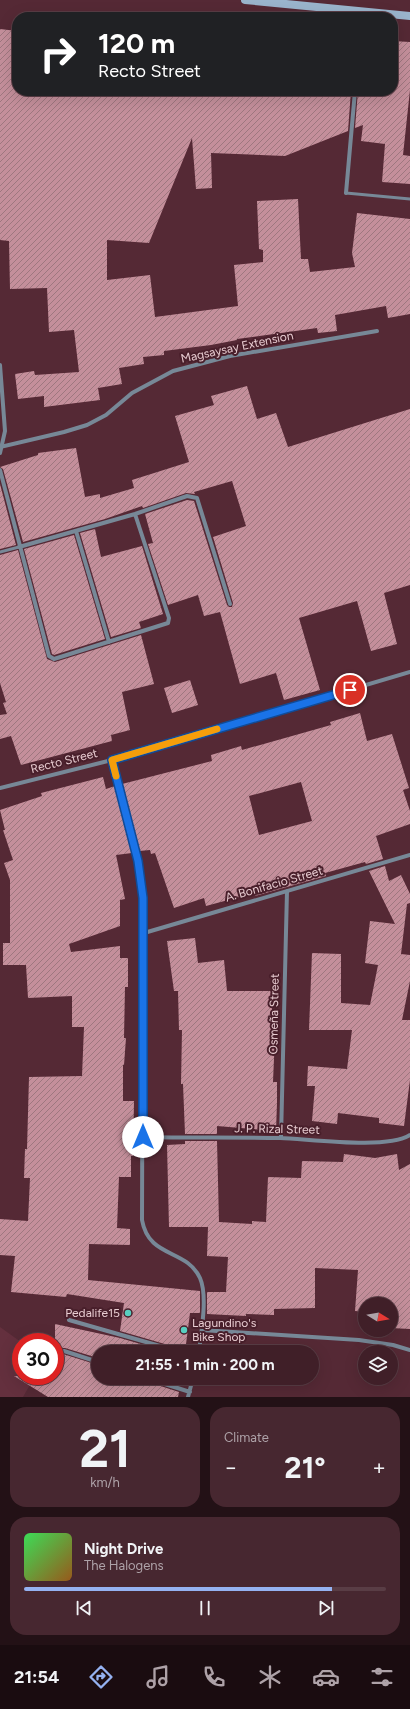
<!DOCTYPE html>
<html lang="en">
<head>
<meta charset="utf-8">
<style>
	body { margin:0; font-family:Figtree,sans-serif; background:#472730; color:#f1f3f6; height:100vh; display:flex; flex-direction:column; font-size:15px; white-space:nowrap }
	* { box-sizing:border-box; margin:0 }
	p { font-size:13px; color:#aea2a8 }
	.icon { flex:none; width:22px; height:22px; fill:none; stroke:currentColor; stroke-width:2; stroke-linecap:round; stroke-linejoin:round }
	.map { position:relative; height:1397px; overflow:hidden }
	.details { display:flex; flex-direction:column; gap:10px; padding:10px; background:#231116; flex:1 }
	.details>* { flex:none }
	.hud { position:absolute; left:12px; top:12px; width:386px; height:84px; border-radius:16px; box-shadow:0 4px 16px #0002,0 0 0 1px #593d45; background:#202124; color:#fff; overflow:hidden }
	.needle { width:26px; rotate:101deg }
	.buttons { position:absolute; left:358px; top:1297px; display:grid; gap:8px }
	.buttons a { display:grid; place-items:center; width:40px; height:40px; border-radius:50%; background:#401f28; box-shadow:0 4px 16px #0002,0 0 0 1px #593d45; font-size:20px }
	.speed { position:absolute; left:12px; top:1333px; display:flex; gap:8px; font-size:20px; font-weight:700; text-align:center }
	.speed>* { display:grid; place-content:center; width:52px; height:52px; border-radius:50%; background:#401f28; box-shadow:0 4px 16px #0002,0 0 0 1px #593d45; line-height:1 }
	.speed .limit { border:6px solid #d22; background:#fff; color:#111 }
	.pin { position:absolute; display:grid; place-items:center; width:34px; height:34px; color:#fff; margin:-17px; border:2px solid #fff; border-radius:50%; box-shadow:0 1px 4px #0007 }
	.me { position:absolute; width:44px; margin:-22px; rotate:0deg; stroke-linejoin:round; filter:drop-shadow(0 0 3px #0008) }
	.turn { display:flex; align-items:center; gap:14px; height:84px; padding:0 20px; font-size:18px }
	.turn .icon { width:52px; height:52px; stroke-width:2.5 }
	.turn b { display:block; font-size:28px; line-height:34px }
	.big { font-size:30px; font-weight:700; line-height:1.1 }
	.details .card { flex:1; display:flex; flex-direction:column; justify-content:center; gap:6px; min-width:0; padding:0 14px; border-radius:16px; background:#472730 }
	.details .dial { align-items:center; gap:0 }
	.dial b { font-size:52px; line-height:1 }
	.song { display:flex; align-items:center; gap:12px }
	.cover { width:48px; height:48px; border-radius:6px; background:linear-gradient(135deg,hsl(130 70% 55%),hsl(30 70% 35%)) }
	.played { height:4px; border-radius:2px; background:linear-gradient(90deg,#95b2f1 85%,#593d45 85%) }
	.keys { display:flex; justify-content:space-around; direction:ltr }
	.heat { display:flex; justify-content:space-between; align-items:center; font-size:22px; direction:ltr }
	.details .tiles { flex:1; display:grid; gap:10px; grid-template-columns:1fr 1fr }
	.card:last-child { grid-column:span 2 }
	.trip { position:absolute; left:91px; top:1345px; width:228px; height:40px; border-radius:20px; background:#401f28; box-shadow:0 4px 16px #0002,0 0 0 1px #593d45; font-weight:700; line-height:40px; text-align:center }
	.tabs { display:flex; height:64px; justify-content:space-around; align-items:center; background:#1a0c10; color:#aea2a8 }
	.tabs .icon { width:28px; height:28px }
	.tabs .current { color:#95b2f1 }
	.tabs b { font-size:18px; color:#f1f3f6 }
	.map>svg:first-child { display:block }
</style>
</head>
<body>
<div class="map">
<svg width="410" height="1397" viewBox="0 0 410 1397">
	<defs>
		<pattern id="building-hatch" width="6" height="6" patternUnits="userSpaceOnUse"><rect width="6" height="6" fill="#c48f9b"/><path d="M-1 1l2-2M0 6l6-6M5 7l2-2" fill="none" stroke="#9e777f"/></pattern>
	</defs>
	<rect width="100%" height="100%" fill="#552935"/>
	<path fill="#64303e" d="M0 1327 21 1342V1376H35L23 1397H0Z"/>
	<path fill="url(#building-hatch)" fill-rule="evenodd" d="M0 29 17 31V91H351L348 131 285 156 211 153 212 188 196 189 192 138 149 243 107 240V280L150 275 155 317 238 306 234 265 263 262V250L259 249 257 201 298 199 301 259H308L310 272 355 267 352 253 357 213 410 219V314L388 318 386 306 335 315 337 331 318 333 317 328 237 339V340L211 345 164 351V355L143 357 144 364 119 368 122 384 98 388 100 400 44 407V396L18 399 15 374 34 371 35 375 79 372 74 330 49 332 47 288 10 289 9 241 0 240Z
		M393 41 410 42V90L403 155 410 156V184L382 182 385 144 361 141 363 125 355 128 358 91H393Z
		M247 386 257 419 276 413 288 447 410 409V585L384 593 397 644 371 651 357 601 299 618 320 690 284 700 276 673 240 684 220 612 204 616 198 595 168 605 148 544 153 543 145 514 187 500 194 501 227 605 229 607H232L233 603 213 537 246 526 232 481 194 492 195 494 186 493 143 508 142 506 105 519 23 542 3 469 0 467 38 455V453L76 448 85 497 100 494V498L134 488 132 480 189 462 175 416 214 405 211 396Z
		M0 484 16 545 0 549Z
		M95 529 101 557 142 546 163 614 139 622 141 628 111 637 80 533Z
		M74 535 105 639 54 655 52 654 24 549Z
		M18 550 47 659 55 662 141 635 154 684 122 692 130 730 111 735 112 741 21 765 11 736 0 739V715L7 714 3 703 6 702 0 683V555Z
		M190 680 198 705 172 713 164 688Z
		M360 713 367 741 392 734 409 788 403 790 410 811V824L376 836 383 859 366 864 365 862 325 873 326 876 255 896 254 893 206 906 204 898 174 908 155 853 151 854 150 850 139 851 122 784 212 761 211 755 241 746 242 750 331 725 330 722ZM301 782 312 821 259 835 249 796Z
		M103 777 106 789 115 786 132 853 116 855 125 899 120 900V926L69 944 71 952 120 946V958H128V987H125L124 1038H126L124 1065H123V1101H134L133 1156H131V1177H119L117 1228 130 1229V1245L89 1244 88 1280 200 1291V1313H190L185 1352 182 1349 120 1331 124 1303 67 1294 66 1297 11 1292 15 1256 0 1255V1219L28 1221 30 1178H24L25 1149H27L29 1077 82 1076 84 1027H72V996L28 998 26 965H3V943H10V880L4 863 13 860 3 830H5L0 810 42 796 41 793Z
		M385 866 389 881 401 875 410 894V903L407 904 401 954 410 955V981L402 1020H410V1080L404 1126 379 1123V1118L338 1113 337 1124 312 1121 315 1086H307L308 1066 347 1069 352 1030H309L312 953 341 954V1003L370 1005 378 965 365 963 370 921 395 924 369 871Z
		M195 938 198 963 224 960 227 991H272V1035H275L273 1082H277V1103L276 1131 217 1126V1134H185L183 1084H181L182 1030H179L178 991H174L167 941Z
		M185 1141H217L219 1222 252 1224V1221L266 1222 268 1177 301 1178 302 1161 343 1162 344 1154 375 1158 397 1154 399 1170 410 1164V1329L391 1328V1304H365V1312L355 1311 358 1270 315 1268V1308L274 1309V1315L246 1314V1316L207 1314V1292H226L228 1257 207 1256 208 1227H169L167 1145 185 1144Z
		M55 1324 120 1338 168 1352H98V1358L65 1348H62L61 1351 63 1354 98 1365V1378H143L145 1381 179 1392 178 1397H48L14 1376H55Z
		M158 1378H183L181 1385Z"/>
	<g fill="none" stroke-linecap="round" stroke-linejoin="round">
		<path stroke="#778897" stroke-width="3" d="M346 193 410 199
			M0 552 19 547"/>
		<path stroke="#778897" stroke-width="4" d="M346 193 355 91
			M0 365 5 431 0 453
			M0 447 64 432 87 425 106 415 132 393 173 371 230 356 377 331
			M0 470 49 656 54 659 168 623 169 618 135 514
			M76 531 109 642
			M19 547 135 514 187 496 197 498 230 604
			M112 760 138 861 143 898 142 1220C149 1259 186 1248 200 1278 208 1296 201 1333 199 1352
			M0 788 112 760 410 672
			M144 933 410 855
			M143 1137C188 1138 234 1137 280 1138 310 1139 387 1150 410 1135
			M281 1138 287 891
			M69 1320 181 1352
			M202 1330 359 1340 393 1345 410 1350
			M64 1351 98 1362
			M146 1378 190 1392
			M188 1397 193 1378"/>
		<path stroke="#9ab4cc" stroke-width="8" d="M245 0 410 16"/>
	</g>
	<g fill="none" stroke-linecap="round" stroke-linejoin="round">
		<defs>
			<path id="route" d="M143 1137V898L138 861 112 760 350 690"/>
		</defs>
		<use href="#route" stroke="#114b97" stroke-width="10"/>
		<use href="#route" stroke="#1a73e8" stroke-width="7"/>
		<path stroke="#f59e0b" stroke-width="7" d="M116 776 112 760 217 729"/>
	</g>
	<g fill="#58cebf" stroke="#491f2b" stroke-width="1.5">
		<circle cx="128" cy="1313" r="4"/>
		<circle cx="184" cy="1330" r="4"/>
	</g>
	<g text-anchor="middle" stroke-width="4" stroke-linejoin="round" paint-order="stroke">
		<g font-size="12" fill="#e9cdd2" stroke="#491f2b">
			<text transform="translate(237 347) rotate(-12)" y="4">Magsaysay Extension</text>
			<text transform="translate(64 761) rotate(-14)" y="4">Recto Street</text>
			<text transform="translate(274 884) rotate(-16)" y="4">A. Bonifacio Street</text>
			<text transform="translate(274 1014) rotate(-89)" y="4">Osmeña Street</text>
			<text transform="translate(277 1129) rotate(1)" y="4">J. P. Rizal Street</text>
		</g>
		<g font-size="12" fill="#e9cdd2" stroke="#491f2b" text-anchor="end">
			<text x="120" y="1317">Pedalife15</text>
			<text x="192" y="1327" text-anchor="start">Lagundino's<tspan x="192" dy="14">Bike Shop</tspan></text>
		</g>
	</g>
</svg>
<div class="buttons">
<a><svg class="needle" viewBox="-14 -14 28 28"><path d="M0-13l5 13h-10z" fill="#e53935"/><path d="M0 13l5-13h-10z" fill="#aea2a8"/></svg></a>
<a><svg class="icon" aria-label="layers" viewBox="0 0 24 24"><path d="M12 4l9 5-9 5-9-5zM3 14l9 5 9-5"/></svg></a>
</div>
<div class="speed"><div class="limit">30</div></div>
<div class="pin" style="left:350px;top:690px;background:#d93025"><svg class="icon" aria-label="arrive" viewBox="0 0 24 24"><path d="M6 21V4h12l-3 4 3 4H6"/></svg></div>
<svg class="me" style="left:143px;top:1137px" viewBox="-20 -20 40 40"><circle r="19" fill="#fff"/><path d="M0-13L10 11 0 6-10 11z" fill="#1a73e8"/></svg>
<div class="trip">21:55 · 1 min · 200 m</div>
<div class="hud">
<div class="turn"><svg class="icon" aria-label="right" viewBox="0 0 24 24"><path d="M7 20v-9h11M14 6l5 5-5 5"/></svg><div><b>120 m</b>Recto Street</div></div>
</div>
</div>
<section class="details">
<div class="tiles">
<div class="card dial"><b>21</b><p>km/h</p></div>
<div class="card"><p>Climate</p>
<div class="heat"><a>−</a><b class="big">21°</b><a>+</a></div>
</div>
<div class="card">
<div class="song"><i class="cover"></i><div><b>Night Drive</b><p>The Halogens</p></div></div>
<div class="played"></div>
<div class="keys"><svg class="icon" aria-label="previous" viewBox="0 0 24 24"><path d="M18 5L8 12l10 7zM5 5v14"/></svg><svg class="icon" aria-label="pause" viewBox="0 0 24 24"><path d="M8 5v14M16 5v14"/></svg><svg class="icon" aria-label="next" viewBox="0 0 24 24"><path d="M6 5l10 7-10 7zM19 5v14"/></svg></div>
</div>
</div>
</section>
<nav class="tabs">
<b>21:54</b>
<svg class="icon current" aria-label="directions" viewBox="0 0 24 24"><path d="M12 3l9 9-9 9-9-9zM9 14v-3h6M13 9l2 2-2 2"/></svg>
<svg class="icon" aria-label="music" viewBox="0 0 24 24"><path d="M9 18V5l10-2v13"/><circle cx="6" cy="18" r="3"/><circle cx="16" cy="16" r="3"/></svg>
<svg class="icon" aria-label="phone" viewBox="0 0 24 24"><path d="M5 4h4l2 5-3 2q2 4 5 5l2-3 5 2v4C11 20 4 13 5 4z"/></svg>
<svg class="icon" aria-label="climate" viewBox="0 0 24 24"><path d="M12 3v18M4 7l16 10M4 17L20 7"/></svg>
<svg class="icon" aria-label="car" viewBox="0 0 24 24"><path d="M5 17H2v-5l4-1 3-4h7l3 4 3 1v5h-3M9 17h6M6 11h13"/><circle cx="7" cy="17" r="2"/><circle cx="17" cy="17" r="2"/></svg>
<svg class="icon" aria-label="filters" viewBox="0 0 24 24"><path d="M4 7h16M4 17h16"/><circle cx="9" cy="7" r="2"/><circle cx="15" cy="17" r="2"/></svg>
</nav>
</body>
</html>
